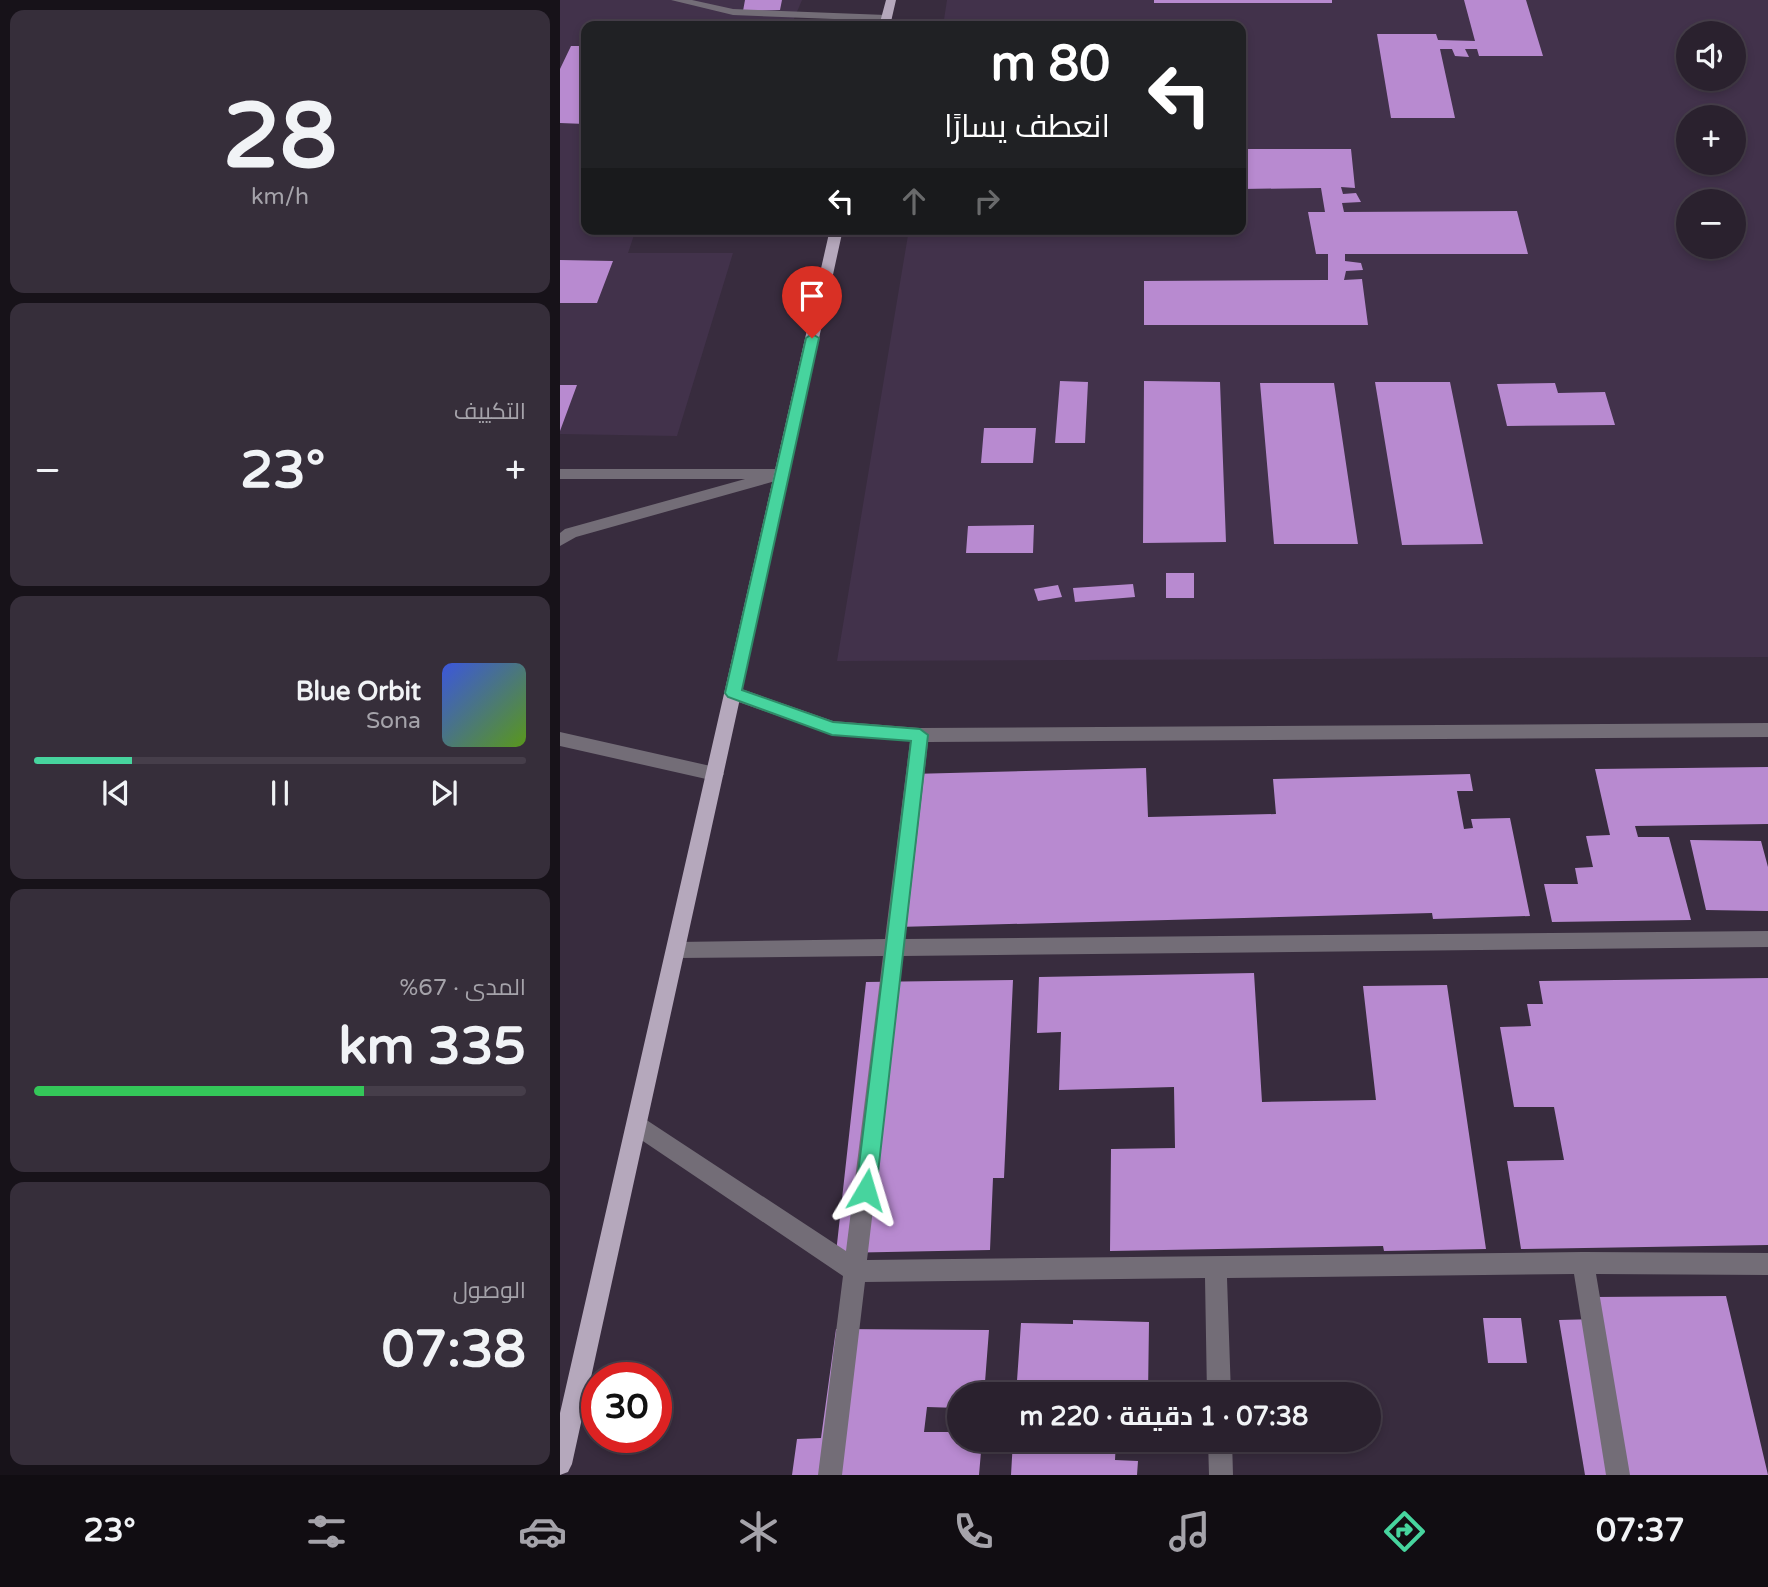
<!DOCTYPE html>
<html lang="ar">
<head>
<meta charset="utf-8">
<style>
	body { margin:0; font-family:"Varela Round",Cairo,sans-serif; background:#362e3a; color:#f1f3f6; direction:rtl; height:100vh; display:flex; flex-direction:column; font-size:26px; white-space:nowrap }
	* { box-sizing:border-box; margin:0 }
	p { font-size:23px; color:#a5a3aa }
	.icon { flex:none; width:38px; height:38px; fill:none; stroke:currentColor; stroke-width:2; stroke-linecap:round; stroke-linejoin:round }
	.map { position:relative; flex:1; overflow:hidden; direction:ltr }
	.side { display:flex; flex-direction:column; gap:10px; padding:10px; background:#171219; width:560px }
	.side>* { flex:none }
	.banner { position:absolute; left:21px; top:21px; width:665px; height:214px; border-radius:14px; box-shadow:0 4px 10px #0003,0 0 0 2px #463e4a; direction:rtl; background:#202124; color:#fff; overflow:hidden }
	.fabs { position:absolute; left:1116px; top:21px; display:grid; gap:14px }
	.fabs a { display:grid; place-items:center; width:70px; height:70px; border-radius:50%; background:#2a212e; box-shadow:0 4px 10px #0003,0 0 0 2px #463e4a; font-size:35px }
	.speed { position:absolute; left:21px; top:1362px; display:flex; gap:14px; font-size:35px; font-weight:700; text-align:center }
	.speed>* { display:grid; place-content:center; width:91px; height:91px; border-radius:50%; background:#2a212e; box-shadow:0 4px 10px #0003,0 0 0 2px #463e4a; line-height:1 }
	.speed .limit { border:10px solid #d22; background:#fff; color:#111 }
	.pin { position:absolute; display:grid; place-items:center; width:60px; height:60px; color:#fff; margin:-72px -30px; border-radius:50% 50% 50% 0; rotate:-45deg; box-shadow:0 0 7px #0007 }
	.pin .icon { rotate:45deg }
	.me { position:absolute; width:77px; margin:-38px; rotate:7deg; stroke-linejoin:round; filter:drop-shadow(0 0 5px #0008) }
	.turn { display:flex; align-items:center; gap:24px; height:147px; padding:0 21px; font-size:32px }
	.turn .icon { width:91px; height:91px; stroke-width:2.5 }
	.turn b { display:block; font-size:49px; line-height:60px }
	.lanes { display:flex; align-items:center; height:66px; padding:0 21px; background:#0003; justify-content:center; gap:35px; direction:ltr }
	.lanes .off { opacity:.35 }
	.big { font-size:52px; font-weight:700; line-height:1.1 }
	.side .widget { flex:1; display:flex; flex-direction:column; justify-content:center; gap:10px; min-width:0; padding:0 24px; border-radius:14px; background:#362e3a }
	.side .dial { align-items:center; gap:0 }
	.dial b { font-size:91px; line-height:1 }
	.song { display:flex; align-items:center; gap:21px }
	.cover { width:84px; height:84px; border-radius:10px; background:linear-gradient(135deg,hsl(230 70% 55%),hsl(90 70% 35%)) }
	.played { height:7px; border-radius:4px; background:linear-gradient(90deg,#47d49e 20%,#463e4a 20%) }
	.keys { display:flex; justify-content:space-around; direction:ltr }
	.heat { display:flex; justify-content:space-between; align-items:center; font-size:38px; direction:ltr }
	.charge { height:10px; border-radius:5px; background:linear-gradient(90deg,#34c759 67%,#463e4a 0) }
	.trip { position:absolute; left:387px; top:1382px; width:434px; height:70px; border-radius:35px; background:#2a212e; box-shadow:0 4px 10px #0003,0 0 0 2px #463e4a; font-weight:700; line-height:70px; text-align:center; direction:rtl }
	.tab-bar { display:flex; height:112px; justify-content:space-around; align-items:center; background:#110d12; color:#a5a3aa }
	.tab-bar .icon { width:49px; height:49px }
	.tab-bar .on { color:#47d49e }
	.tab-bar b { font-size:32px; color:#f1f3f6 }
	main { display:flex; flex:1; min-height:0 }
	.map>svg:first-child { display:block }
</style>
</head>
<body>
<main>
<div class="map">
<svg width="1208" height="1475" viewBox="0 0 1208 1475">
	<rect width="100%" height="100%" fill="#382c3e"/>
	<path fill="#42324b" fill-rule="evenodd" d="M0 0H242L231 26H26V229H76L68 253H173L117 436 0 434Z
		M387 0H1208V657L277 661 349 229H681V26H383ZM1129 33H1174V79H1129ZM1129 117H1174V163H1129ZM1129 201H1174V247H1129Z"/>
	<path fill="#b88ad0" d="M185 0H222L220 10 183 11Z
		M594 0H772V3H594Z
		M904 0H966L983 56H919L917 49H905L909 57 895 56 892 49H880L895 118H831L817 34H876L878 40 915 41Z
		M11 46H26L25 124 0 123V69Z
		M681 149H791L795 188 781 187 783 194 796 193 801 202 782 203 784 212 957 211 968 254H785V261L801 263 803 270 786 271 784 280 802 279 808 325H584V281L768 280V254H756L748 212H765L761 188 681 189Z
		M0 260 53 261 37 303H0Z
		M500 381 528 382 525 443H495Z
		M584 381 660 382 666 542 583 543Z
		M815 382H890L923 544 842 545Z
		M700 383H774L798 544H714Z
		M995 383 998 393 1045 392 1055 425 947 426 937 384Z
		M0 385H17L0 431Z
		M424 428H476L473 463H421Z
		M474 525 473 553H406L408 526Z
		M606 573H634V598H606Z
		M573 584 575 597 515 602 513 588Z
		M498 585 502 597 478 601 474 589Z
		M1208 767V824L1075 826 1078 837H1109L1131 920 992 922 984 884H1018L1015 868 1033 867 1026 836 1050 835 1035 769Z
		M586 768 588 817 716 814 713 779 910 774 913 791H897L904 829 913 828 911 819 950 818 970 916 873 919 872 913 337 927 351 774Z
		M1130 840 1201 841 1208 867V911L1146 910Z
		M694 973 702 1102 816 1100 803 986 887 985 926 1249 824 1251 823 1246 550 1251 551 1149 615 1148 614 1087 499 1090 501 1032 477 1033 479 977Z
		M1208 978V1245L961 1249 947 1161 1004 1160 994 1107H954L940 1027 971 1026 967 1004H983L979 981Z
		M453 980 444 1178H433L430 1250 276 1253 306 982Z
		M1166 1296 1208 1475H1025L999 1320 1038 1319 1034 1297Z
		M923 1318H961L967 1363H928Z
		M513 1320 589 1322 588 1395H456L461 1323 513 1324Z
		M276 1329 429 1330 424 1395H399V1408L367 1407 364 1432H399V1440H422L419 1475H232L237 1439 261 1438Z
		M453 1440H556L555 1460 578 1461 577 1475H451Z"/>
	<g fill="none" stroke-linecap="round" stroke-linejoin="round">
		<path fill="#736d77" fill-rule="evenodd" d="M111 0H132L173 9 326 15 332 18 326 21 173 15Z
			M221 469 226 470 229 474 226 478 16 537 0 546V533L5 529Z
			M0 732 155 767 161 769 164 774 161 779 155 781 0 746Z"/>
		<path fill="#736d77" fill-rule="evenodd" d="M0 469H221L229 474 221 479H0Z
			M173 686 273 721 360 728 1208 723V737L368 742 345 939 1208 931V947L343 956 307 1260 1023 1252 1208 1253V1275L1036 1274 1070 1475H1046L1014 1274 667 1278 671 1395H647L645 1278 305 1282 282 1475H258L283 1276 71 1133 68 1126 71 1119 78 1116 85 1119 286 1251 323 956 117 958 110 956 107 950 110 944 117 942 325 939 350 741 272 735 167 698 164 693 167 688Z
			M648 1440H672L673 1475H649Z"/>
		<path fill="#b5a8bc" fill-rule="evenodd" d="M326 0H336L330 26H319Z
			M270 229H283L12 1464 8 1472 0 1475V1413Z"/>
	</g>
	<path fill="#47d49e" stroke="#2e8a67" stroke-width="2" d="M252 334 259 338 182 690 273 722 360 729 368 735 316 1190 313 1197 306 1200 299 1197 296 1190 351 741 272 735 168 697 165 693 246 338Z"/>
</svg>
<div class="fabs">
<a><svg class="icon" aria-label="sound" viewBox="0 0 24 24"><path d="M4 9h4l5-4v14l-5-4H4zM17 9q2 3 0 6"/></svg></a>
<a>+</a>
<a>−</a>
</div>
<div class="speed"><div class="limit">30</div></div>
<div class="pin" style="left:252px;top:338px;background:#d93025"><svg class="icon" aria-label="arrive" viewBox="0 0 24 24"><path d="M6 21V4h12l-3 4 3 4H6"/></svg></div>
<svg class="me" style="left:306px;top:1190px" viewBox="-20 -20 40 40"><path d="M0-17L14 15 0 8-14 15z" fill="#47d49e" stroke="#fff" stroke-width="4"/></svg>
<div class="trip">07:38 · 1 دقيقة · 220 m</div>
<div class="banner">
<div class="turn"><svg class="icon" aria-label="left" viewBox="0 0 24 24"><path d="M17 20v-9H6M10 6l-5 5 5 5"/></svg><div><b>80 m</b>انعطف يسارًا</div></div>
<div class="lanes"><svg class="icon" aria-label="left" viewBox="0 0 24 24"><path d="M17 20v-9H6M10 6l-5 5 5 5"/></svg><svg class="icon off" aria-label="ahead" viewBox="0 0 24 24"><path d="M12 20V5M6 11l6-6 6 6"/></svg><svg class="icon off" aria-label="right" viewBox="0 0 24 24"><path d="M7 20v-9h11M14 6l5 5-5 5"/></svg></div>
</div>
</div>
<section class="side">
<div class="widget dial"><b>28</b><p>km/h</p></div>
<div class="widget"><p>التكييف</p>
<div class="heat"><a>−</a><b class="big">23°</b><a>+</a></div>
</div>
<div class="widget">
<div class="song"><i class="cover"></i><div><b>Blue Orbit</b><p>Sona</p></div></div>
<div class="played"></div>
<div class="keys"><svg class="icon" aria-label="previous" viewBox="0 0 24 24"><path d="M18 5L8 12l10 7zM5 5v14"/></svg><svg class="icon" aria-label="pause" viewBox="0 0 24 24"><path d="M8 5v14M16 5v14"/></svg><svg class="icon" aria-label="next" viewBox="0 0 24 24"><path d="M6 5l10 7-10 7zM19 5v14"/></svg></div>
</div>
<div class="widget"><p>المدى · 67%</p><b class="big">335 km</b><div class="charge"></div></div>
<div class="widget"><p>الوصول</p><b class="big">07:38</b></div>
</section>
</main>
<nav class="tab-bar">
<b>07:37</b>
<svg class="icon on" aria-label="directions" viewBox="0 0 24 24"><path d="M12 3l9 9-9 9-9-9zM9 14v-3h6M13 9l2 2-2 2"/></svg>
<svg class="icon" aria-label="music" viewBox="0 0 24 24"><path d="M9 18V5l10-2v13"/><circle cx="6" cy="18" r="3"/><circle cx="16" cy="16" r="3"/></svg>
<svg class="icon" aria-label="phone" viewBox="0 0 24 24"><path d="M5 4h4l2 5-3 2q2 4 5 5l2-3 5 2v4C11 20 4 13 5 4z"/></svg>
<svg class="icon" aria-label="climate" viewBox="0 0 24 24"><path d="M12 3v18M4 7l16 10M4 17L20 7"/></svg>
<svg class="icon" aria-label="car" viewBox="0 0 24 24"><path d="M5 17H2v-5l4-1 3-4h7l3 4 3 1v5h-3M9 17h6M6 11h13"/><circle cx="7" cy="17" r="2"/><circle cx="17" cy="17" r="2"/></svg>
<svg class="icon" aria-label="filters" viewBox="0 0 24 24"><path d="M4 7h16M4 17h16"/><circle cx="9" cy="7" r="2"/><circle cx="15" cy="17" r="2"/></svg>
<b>23°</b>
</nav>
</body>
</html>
